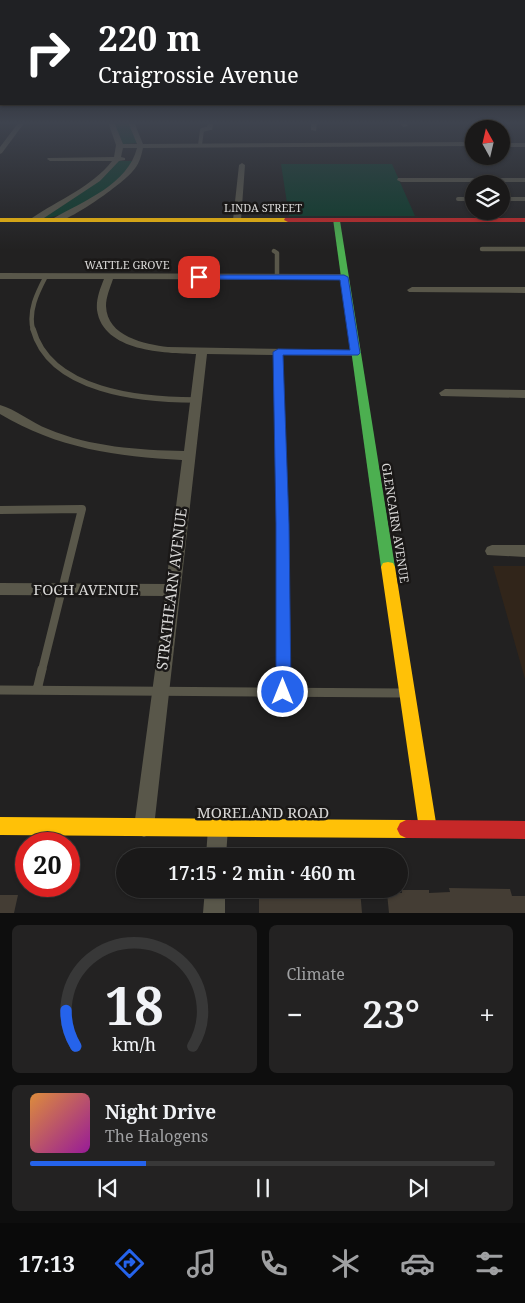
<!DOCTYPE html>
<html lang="en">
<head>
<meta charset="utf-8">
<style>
	body { margin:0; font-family:"Noto Serif",serif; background:#232222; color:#f1f3f6; height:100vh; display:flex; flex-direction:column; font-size:19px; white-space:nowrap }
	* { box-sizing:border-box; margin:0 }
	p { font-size:16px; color:#9fa0a2 }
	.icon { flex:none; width:28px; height:28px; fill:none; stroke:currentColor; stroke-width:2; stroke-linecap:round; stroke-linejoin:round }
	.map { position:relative; height:913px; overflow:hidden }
	.sheet { display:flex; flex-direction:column; gap:12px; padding:12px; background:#0e0e0e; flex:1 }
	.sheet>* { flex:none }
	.banner { position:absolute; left:0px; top:0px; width:525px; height:105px; box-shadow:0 1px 4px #0004,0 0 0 1px #383838; background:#202124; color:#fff; overflow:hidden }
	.needle { width:32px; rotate:352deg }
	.fabs { position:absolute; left:465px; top:120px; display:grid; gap:10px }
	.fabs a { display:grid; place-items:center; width:45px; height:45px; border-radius:50%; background:#1a1919; box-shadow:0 1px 4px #0004,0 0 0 1px #383838; font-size:25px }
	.speed { position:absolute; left:15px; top:832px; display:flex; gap:10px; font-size:25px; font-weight:700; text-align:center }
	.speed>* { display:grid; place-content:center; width:65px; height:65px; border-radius:50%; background:#1a1919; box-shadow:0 1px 4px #0004,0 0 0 1px #383838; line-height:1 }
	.speed .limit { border:8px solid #d22; background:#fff; color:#111 }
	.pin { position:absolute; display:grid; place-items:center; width:42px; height:42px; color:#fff; margin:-21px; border-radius:10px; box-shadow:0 2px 8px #0006 }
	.me { position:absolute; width:55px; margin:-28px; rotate:0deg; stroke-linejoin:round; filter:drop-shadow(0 0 4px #0008) }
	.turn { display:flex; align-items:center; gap:18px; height:105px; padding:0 15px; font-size:22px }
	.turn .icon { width:65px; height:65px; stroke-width:2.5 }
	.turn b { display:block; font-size:35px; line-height:42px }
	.big { font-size:38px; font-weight:600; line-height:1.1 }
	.sheet .widget { flex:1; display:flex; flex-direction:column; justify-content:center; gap:8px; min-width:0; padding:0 18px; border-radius:8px; background:#232222 }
	.sheet .dial { align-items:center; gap:0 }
	.dial svg { height:130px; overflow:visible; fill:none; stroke:#383838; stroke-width:7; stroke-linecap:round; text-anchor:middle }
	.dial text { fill:#f1f3f6; stroke:none }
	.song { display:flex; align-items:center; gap:15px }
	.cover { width:60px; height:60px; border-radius:8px; background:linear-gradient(135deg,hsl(30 70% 55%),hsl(300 70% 35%)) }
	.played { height:5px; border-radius:2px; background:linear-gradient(90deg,#2563eb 25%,#383838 25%) }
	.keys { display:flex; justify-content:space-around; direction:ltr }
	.heat { display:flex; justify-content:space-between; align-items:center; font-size:28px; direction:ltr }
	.sheet .tiles { flex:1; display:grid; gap:12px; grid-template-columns:1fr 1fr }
	.widget:last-child { grid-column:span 2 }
	.trip { position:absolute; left:116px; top:848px; width:292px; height:50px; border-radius:25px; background:#1a1919; box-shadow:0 1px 4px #0004,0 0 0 1px #383838; font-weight:600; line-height:50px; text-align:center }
	.menu { display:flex; height:80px; justify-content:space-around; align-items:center; background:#0a0a0a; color:#9fa0a2 }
	.menu .icon { width:35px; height:35px }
	.menu .active { color:#2563eb }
	.menu b { font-size:22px; color:#f1f3f6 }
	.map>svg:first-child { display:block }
</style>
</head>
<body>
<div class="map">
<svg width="525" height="913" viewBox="0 0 525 913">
	<rect width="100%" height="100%" fill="#222121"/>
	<path fill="#31251a" d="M493 566H525V679Z"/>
	<path fill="#0c3c2b" d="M113 122H129L138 143 123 144Z
		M118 161H132C124 183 67 218 44 218L101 179Z
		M281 164H392L415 216H289Z"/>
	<path fill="#443d34" d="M449 888 510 889 512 896H525V913H389L387 893H402V890H429V893L450 892Z
		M259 889H360L362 913H259Z
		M0 895H18L14 913H0Z"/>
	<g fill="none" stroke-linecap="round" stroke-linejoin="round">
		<path stroke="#59574a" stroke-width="4" d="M200 145 202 130 210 128
			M458 199H474
			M501 199H525"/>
		<path stroke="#59574a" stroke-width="4.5" d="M482 249H525
			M274 251 277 253V277
			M33 330C28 311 37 293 46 276"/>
		<path stroke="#59574a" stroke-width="5.5" d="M33 329C50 392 142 400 196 400
			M278 352 281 479"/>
		<path stroke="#59574a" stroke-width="8" d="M281 478 283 670
			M0 510 82 509 42 670"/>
		<path stroke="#59574a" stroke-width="9" d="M283 669V692
			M0 690 404 693
			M37 690 42 669"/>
		<path fill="#59574a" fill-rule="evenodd" d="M19 122H25L2 153 0 154V147Z
			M108 122H114L123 144H137L128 122H134L143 144 474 142V146L143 148C141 157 139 165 132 172 122 184 68 223 54 222V218C84 201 128 184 137 148H123L121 157 125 158V160L119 161 100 181 38 222H32V218C58 200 92 187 112 161H50L47 159 48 158 114 157 116 145Z
			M208 122H214L212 130 207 129Z
			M311 122H317L316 131 311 130Z
			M399 122H405L408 126 403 127Z
			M489 122H495L496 128H492Z
			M501 143H525V147H501Z
			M242 163 245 165 241 220 237 222 233 220 239 165Z
			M398 178H525V182H401L397 180Z
			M0 273 344 274 349 277 344 280 113 279C110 288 106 297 106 306 107 337 145 344 168 347L355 350 360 353 355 356 207 354 154 827 151 834 144 837 137 834 134 827 165 596 0 595V583L166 584 182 460C118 457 56 448 0 414V405C15 409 32 423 48 429 91 447 138 450 184 451L196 354C165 353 103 352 97 310 96 299 100 289 104 279H0Z
			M412 287H525V293L409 292 407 290Z
			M445 389 525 390V398L441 396 439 393Z
			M492 545H525V557L487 555 485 551 487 547Z
			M218 818 225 821 228 828 226 856H206L208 828 211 821Z
			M205 889H225V913H203Z"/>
		<path fill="#4caf50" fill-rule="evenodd" d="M333 219 340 221 395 567 393 571 388 572 383 571 381 567Z"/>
		<path fill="#ffc107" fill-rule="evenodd" d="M0 218H288L292 220 288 222H0Z
			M388 562 393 563 395 567 437 829 434 835 428 838 422 835 419 829 381 567 383 563Z
			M0 817 406 820 412 823 415 829 412 835 406 838 0 835Z"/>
		<path fill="#c62828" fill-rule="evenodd" d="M285 218H525V222H288L284 220Z
			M406 820 525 821V839L406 838 400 835 397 829 400 823Z"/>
	</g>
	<linearGradient id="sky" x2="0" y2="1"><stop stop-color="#131212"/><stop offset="0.49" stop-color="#3e434e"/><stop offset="1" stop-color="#3e434e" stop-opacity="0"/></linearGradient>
	<rect width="525" height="250" fill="url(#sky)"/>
	<path fill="#2563eb" stroke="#184099" d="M196 275H344L348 277 360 353 358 355H283L289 524 291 692 289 698 283 700 278 698 276 692V524L273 352 278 349 350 350 340 280 199 279 195 277Z"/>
	<g text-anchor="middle" stroke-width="5" stroke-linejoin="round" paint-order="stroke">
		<g font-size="11" fill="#dad9d8" stroke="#1a1817">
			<text x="263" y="212">LINDA STREET</text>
			<text x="127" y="269">WATTLE GROVE</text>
		</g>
		<g font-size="12" fill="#dad9d8" stroke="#1a1817">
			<text transform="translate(395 523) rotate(81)" y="4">GLENCAIRN AVENUE</text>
		</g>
		<g font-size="15" fill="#dad9d8" stroke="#1a1817">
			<text transform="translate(172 589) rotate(-83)" y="5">STRATHEARN AVENUE</text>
			<text x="86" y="595">FOCH AVENUE</text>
			<text x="263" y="818">MORELAND ROAD</text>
		</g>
	</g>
</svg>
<div class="fabs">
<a><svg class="needle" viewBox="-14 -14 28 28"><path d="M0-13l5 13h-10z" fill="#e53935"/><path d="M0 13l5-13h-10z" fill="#9fa0a2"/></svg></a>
<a><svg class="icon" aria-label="layers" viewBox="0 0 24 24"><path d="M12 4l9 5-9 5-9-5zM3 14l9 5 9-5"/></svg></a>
</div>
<div class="speed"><div class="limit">20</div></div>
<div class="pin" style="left:199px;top:277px;background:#d93025"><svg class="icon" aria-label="arrive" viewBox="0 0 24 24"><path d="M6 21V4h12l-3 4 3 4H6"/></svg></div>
<svg class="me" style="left:283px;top:692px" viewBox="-20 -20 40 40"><circle r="17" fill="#2563eb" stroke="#fff" stroke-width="3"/><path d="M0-11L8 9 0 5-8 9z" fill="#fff"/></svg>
<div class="trip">17:15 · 2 min · 460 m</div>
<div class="banner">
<div class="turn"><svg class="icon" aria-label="right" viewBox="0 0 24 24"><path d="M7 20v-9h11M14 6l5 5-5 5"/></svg><div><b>220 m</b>Craigrossie Avenue</div></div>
</div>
</div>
<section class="sheet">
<div class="tiles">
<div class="widget dial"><svg viewBox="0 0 100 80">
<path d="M14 69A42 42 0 1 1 86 69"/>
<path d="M14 69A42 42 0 0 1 8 47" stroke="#2563eb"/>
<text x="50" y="56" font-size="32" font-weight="700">18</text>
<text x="50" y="72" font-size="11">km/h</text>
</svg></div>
<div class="widget"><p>Climate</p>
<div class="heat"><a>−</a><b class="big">23°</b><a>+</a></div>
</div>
<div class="widget">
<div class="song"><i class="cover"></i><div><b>Night Drive</b><p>The Halogens</p></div></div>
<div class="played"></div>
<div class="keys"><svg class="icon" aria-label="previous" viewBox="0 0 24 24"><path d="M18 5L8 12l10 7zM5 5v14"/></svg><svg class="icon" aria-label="pause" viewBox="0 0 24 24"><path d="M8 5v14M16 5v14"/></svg><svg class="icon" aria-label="next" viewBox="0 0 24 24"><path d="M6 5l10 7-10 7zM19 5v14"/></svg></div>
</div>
</div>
</section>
<nav class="menu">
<b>17:13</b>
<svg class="icon active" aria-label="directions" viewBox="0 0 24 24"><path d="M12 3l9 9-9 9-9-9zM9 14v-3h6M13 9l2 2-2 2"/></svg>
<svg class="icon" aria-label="music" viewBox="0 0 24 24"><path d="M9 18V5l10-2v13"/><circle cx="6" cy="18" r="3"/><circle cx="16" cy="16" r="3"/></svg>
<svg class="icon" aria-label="phone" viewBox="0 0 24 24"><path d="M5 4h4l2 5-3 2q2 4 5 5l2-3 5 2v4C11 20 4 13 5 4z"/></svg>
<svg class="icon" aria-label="climate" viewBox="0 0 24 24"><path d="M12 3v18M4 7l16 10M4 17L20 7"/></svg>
<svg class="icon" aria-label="car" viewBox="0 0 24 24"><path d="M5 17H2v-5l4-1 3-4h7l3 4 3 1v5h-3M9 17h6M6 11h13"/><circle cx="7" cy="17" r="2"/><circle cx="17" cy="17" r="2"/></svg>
<svg class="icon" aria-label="filters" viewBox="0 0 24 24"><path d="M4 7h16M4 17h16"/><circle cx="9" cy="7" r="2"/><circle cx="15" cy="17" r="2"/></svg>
</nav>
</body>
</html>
